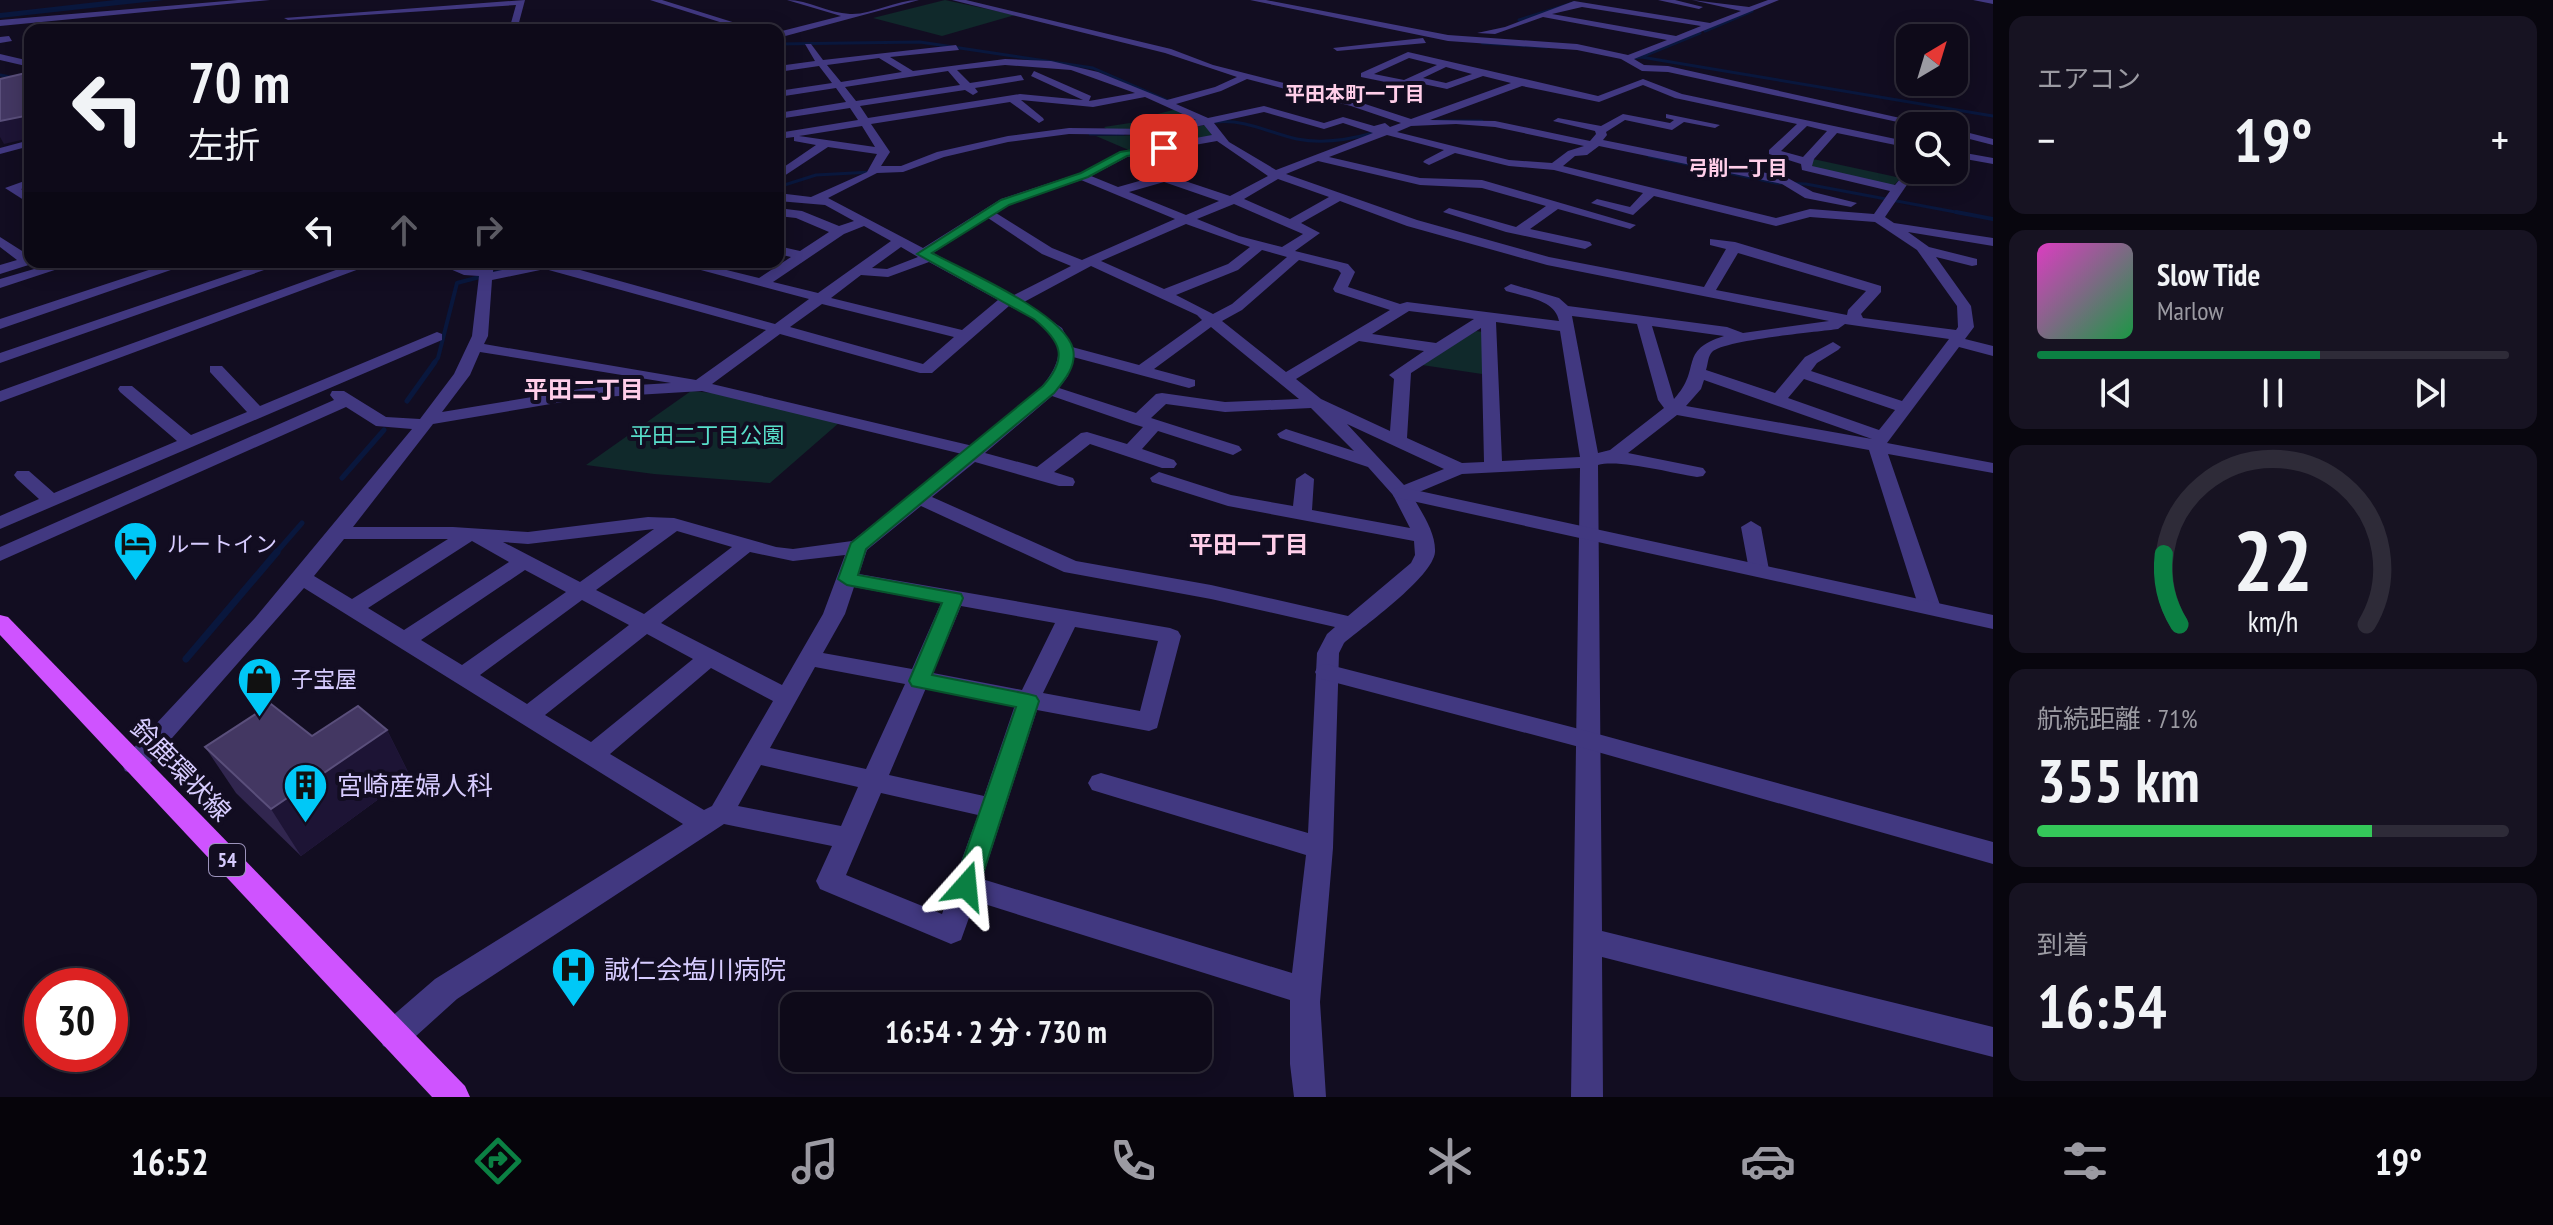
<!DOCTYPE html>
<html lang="ja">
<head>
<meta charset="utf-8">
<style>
	body { margin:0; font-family:"PT Sans Narrow","Noto Sans JP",sans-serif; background:#171322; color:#f1f3f6; height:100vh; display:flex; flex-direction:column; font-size:30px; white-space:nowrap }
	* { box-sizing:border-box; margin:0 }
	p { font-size:26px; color:#9b9aa2 }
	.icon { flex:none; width:44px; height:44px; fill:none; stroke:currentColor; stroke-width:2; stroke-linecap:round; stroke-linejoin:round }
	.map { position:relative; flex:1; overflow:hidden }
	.drawer { display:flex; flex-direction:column; gap:16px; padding:16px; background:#08060e; width:560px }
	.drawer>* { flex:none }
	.banner { position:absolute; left:24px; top:24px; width:760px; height:244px; border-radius:16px; box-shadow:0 4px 20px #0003,0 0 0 2px #2e2b38; background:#0e0a19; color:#f1f3f6; overflow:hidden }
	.needle { width:52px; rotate:38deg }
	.controls { position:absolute; left:1896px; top:24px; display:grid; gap:16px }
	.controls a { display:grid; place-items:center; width:72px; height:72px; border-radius:16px; background:#0e0a19; box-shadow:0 4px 20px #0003,0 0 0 2px #2e2b38; font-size:40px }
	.speed { position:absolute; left:24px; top:968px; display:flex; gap:16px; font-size:40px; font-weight:700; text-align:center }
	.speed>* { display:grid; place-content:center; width:104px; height:104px; border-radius:50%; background:#0e0a19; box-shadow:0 4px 20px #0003,0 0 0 2px #2e2b38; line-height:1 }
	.speed .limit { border:12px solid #d22; background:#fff; color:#111 }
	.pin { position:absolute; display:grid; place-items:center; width:68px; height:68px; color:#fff; margin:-34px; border-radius:16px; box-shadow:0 4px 12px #0006 }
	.me { position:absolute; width:88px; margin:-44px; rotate:18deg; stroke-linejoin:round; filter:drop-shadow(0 0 6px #0008) }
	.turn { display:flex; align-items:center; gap:28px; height:168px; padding:0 32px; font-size:36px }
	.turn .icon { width:104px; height:104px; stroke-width:2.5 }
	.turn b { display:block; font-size:56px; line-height:68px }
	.lanes { display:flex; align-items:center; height:76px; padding:0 32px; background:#0003; justify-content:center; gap:40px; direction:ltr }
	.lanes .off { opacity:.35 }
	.big { font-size:60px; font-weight:800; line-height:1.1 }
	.drawer .tile { flex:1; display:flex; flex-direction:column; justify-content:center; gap:12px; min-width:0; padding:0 28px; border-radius:16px; background:#171322 }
	.drawer .dial { align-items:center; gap:0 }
	.dial svg { height:208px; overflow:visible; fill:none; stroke:#2e2b38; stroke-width:7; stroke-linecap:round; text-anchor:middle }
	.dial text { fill:#f1f3f6; stroke:none }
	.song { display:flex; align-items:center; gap:24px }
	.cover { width:96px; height:96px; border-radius:12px; background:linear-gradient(135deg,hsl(310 70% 55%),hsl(140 70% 35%)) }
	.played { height:8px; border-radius:4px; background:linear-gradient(90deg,#0b8043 60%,#2e2b38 60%) }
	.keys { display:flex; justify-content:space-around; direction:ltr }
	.heat { display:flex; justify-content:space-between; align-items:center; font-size:44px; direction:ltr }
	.charge { height:12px; border-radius:6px; background:linear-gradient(90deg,#34c759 71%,#2e2b38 0) }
	.trip { position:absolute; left:780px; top:992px; width:432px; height:80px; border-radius:16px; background:#0e0a19; box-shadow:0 4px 20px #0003,0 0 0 2px #2e2b38; font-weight:800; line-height:80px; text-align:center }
	.dock { display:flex; height:128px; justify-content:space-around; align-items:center; background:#06040a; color:#9b9aa2 }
	.dock .icon { width:56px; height:56px }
	.dock .active { color:#0b8043 }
	.dock b { font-size:36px; color:#f1f3f6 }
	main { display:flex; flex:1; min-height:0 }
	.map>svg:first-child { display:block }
</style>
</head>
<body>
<main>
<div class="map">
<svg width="1993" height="1097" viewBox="0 0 1993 1097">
	<rect width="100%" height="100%" fill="#120d21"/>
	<path fill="#10292b" d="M945 0 1015 15 942 36 873 18Z
		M1177 109 1202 120 1184 126 1111 133 1104 127 1143 121 1142 118Z
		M1205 125 1213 136 1131 151 1096 136 1154 135Z
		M1813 159 1901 178 1893 186 1810 167Z
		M1476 331 1483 332 1482 374 1422 365Z
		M691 391 713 393 840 422 770 483 654 474 586 465Z"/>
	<path fill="#09173d" d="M115 0H164L0 18V13Z"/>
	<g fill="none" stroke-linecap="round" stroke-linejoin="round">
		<path stroke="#09173d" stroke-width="3" d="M1519 20 1573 3
			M1705 31 1752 11
			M1482 43 1547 47
			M778 44 920 42 1093 68 1173 103
			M1641 57 1700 33
			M1629 59 1641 57 1993 116
			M0 75 30 81
			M1437 121H1482
			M1216 122C1246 119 1269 133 1297 139 1322 144 1348 140 1373 133
			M1090 134H1123
			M1649 156 1776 183 1806 184 1966 214
			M778 187 816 175 872 172"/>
		<path stroke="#09173d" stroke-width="4" d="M1956 212 1993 219
			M433 364 438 358 457 283 536 262"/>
		<path stroke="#09173d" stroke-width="5" d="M407 401 435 362
			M342 478 384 430
			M275 554 302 523"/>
		<path stroke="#09173d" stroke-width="7" d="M186 659 277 552"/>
		<path fill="#413880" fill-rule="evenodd" d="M238 0H270L0 26V20Z
			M525 0 517 30H509L516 5 288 20 284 18Z
			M650 0H662L758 30H745Z
			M952 0H966L1171 49 1213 65 1359 102 1411 119 1511 83 1483 76 1447 89 1414 82 1405 86 1361 77V73L1408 52 1598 96 1643 79 1682 94 1910 142V148L1837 133 1814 159 1812 166 1895 185 1910 167V170H1917L1885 217 1894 223 1993 238V246L1908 232 1929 247 1977 259V265L1972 266 1936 257 1971 306 1974 327 1965 339 1993 346V356L1959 347 1887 443 1993 463V473L1888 454 1941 608 1938 613H1922L1919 608 1869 450 1677 415 1628 453 1703 468 1706 472 1703 476 1697 477C1671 473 1619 459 1598 465L1602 931 1993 1027V1057L1602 957 1603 1097H1571L1580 468 1462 474 1412 495C1421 512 1436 532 1435 552 1433 577 1364 626 1344 643L1339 653 1333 848 1320 1002 1326 1097H1294L1290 1064V1000L975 901 961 940 951 944 820 889 816 881 832 846 724 824 457 999 405 1046 394 1050 383 1046 379 1035 383 1024 435 979 683 824 304 588 143 771 134 774 125 771 122 764 125 757 255 618 412 429 376 426 346 407 0 561V547L334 400 330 395 332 391H344L386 417 420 419 454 374 472 336 479 276 464 275 434 262C450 262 464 268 480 267V262H494L493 272 538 262H565L562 265 775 324 809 299 671 262H694L759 278 791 257 778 254V246L800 251 829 232 796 218 778 216V208L802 211 839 226 854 221 825 205 778 201V193L811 197 867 172 877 154 828 147 778 180V171L816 145 794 141V137L778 139V133L858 120 850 108 778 119V113L846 102 836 88 778 97V91L832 83 819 66 778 72V66L815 61 805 44H811L823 60 956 45 959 50 890 57 913 71 1005 59 1051 61 1098 72 1167 100 1215 87 1237 77 1165 53ZM879 58 902 72 841 82 827 65ZM1409 58 1437 65 1404 80 1374 74ZM1005 65 1071 70 1135 93 1089 101 1091 96 1034 71 1031 76 1083 100 1020 94 868 118 860 106 965 90 973 95 978 92 975 88 1024 80 1021 75 970 83 957 70ZM1446 67 1472 74 1446 83 1423 78ZM948 71 960 85 856 101 845 87ZM1247 79 1351 106 1401 123 1390 127 1385 123 1374 126 1343 117 1324 123 1264 106 1208 118 1176 104 1221 91ZM1643 85 1675 98 1797 124 1769 150V154L1801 164 1802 170 1890 191 1874 214 1810 209 1776 218 1563 166 1575 156 1587 155 1599 146 1782 184 1805 198 1851 207 1857 203 1813 192 1786 177 1603 140 1607 135 1606 132 1625 120 1672 130 1684 122 1715 128 1720 125 1666 114V118L1674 120 1670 123 1623 114 1601 126 1558 118 1553 121 1595 131 1596 134 1590 141 1495 121 1430 120 1522 86 1599 102ZM1145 97 1196 120 1155 129 1069 128 1008 136 937 152 901 166H881L890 152 871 124 1010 102 1039 123 1044 120 1043 118 1021 100 1093 107ZM1264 112 1324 129 1343 123 1373 133 1276 170 1229 142 1214 123ZM1456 124 1495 127 1584 146 1568 151 1552 163 1509 160 1397 132 1411 126ZM1204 125 1212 135 1120 152 1080 173 1001 199 923 248 828 198 877 173 903 172 944 157 1008 142 1069 134 1155 135ZM862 126 875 147 799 136ZM1807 126 1827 131 1803 157 1781 151ZM1387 135 1444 150 1425 160 1423 162 1429 165 1455 153 1509 166 1554 170 1643 193 1630 207 1597 199 1591 203 1633 215 1654 196 1776 226 1810 217 1875 222 1917 250 1957 306 1958 327 1956 330 1863 318 1861 314 1881 292V286L1735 242 1710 239V245L1726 249 1704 287 1549 257 1417 220 1286 174 1318 161 1420 185 1482 188 1546 206 1516 227 1449 208 1443 212 1506 232 1585 249 1592 245 1590 242 1530 229 1558 209 1630 229 1636 225 1482 180 1420 178 1329 157ZM1217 141 1268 176 1230 196 1164 174 1118 187 1091 176 1127 157ZM1278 179 1329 197 1290 219 1244 199ZM1081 180 1175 219 1082 260 1052 248 996 213 1009 205ZM1164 182 1219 201 1186 215 1129 192ZM1340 201 1407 226 1547 265 1829 321 1743 333 1727 327 1568 306 1559 298 1511 284 1504 288 1506 291C1525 297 1555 299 1559 321L1407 302 1400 304 1348 287 1355 272 1348 264 1295 251 1320 233 1301 223ZM1234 204 1303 234 1282 247 1239 236 1197 219ZM988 218 1042 254 1071 266 1014 295 933 253ZM1186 224 1250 247 1228 264 1164 289 1101 261ZM864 226 891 241 818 293 773 282 844 234ZM901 247 918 257 887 269 872 268ZM1262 250 1287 257 1232 304 1213 314 1176 295 1238 270ZM1738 253 1866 291 1848 310 1847 315 1716 290ZM1299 260 1338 270 1341 273 1333 289 1335 292 1390 310 1286 372 1222 321 1242 310ZM929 262 998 300 962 330 831 298 861 275 888 277ZM1091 266 1197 315 1202 320 1139 365 1072 347 1062 328 1024 302ZM545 269 766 330 696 380 484 344 488 336 492 280ZM822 304 954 337 923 364 790 327ZM1009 306C1023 313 1039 321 1051 333 1084 370 997 425 973 446L712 384 780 334 920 373H932ZM1409 311 1474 319 1436 343 1372 334ZM1572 316 1637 324 1658 400 1664 408 1610 450 1598 453ZM1496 322 1560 331 1580 457 1502 461ZM1845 324 1949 339 1902 401 1811 371 1817 363 1838 350 1841 347 1833 342 1805 357 1775 393 1706 370C1708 364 1708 356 1712 352 1723 340 1817 332 1838 329ZM1652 326 1724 336C1677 351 1703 368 1674 399ZM1211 327 1299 399 1225 402 1162 393 1156 394 1136 413 1059 388 1068 376 1073 357 1189 388 1195 386V380L1154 369ZM1481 328 1484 462 1462 463 1407 438 1411 373ZM1359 341 1424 351 1389 375 1394 379 1390 431 1321 399 1296 379ZM480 352 671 383 586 388 442 412 470 375ZM1804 379 1895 410 1879 430 1788 398ZM1704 380 1872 439 1686 406 1701 389ZM702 391 962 454 852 541 793 549 776 547 674 518 648 517 528 532 453 527H353L433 424 586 398ZM1052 396 1133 424 1143 427 1127 444 1087 432 1081 433 1037 467 985 453ZM1166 404 1225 412 1311 408 1354 451 1286 429 1277 434 1280 438 1368 467 1393 495 1410 528 1312 510 1314 479 1305 473 1296 479 1293 506 1231 495 1159 472 1150 478 1152 482 1228 506 1414 541 1415 555 1411 563 1348 616 1211 585 1076 561 932 497 975 462 1059 486H1073L1075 482 1073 478 1054 472 1090 444 1162 468H1174L1177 464 1174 460 1142 449 1158 431 1233 455 1242 450 1239 446 1151 418ZM1347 424 1444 469 1404 485ZM921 506 1064 572 1211 599 1335 627 1327 634 1317 653 1308 833 1101 773 1092 776 1088 783 1092 790 1306 855 1292 973 982 879 1037 710 1149 731 1157 728 1181 636 1178 631 1170 628 859 574 867 550ZM654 529 580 582 503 542 528 544ZM677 531 732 547 644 614 596 590ZM344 539H448L352 599 314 576ZM472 541 509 562 404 630 368 608ZM750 552 793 561 845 555 823 614 782 685 661 623ZM525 570 566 592 462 665 421 640ZM854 587 941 603 912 669 823 653 845 614ZM582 600 629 625 527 704 480 675ZM961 606 1055 623 1022 690 933 673ZM1075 627 1158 641 1140 711 1043 693ZM647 634 693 659 591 742 545 715ZM815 667 905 684 866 769 770 748ZM711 668 773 701 712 806 704 810 610 754ZM926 688 1015 705 984 796 889 775ZM761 765 858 787 841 826 738 806ZM881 793 978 815 942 914 846 875Z
			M1250 0H1266L1448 35 1577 44 1628 55 1667 40 1543 17 1495 34 1477 33 1505 27 1574 1 1710 23 1741 11 1692 0 1749 7 1768 0H1779L1634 59 1644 65 1668 66 1936 126H1916L1668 72 1642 71 1621 59 1577 50 1448 41ZM1582 7 1701 26 1676 36 1552 14Z
			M1658 0H1675L1703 7 1699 9Z
			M1973 0H1993V4Z
			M9 36 12 41 0 43V37Z
			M1423 38 1426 43 1337 51 1333 48Z
			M0 54 30 61V67L0 60Z
			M1954 129 1993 139V145L1954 135Z
			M30 140V146L0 154V148Z
			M1954 151 1993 158V164L1954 157Z
			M30 179V187L21 189 30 195V204L5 188Z
			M0 237 30 256V262L35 263 0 274V265L17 260 0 247Z
			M173 262H194L0 329V319Z
			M267 262H287L0 363V353Z
			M358 262H378L0 402V391Z
			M437 332 442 334V340L0 529V516L39 499 17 479 14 475 17 471H29L54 493 177 441 120 392 118 389 120 386H132L191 435 247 412 210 372V366H222L260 406Z
			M1751 521 1761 527 1769 570 1759 577 1749 570 1741 527Z"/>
		<path fill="#413880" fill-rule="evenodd" d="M787 0C809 0 828 13 850 14 872 15 895 0 919 0L778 38V32L841 16Z
			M58 262H79L0 288V279Z
			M1401 487 1993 615V629L1394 497 1392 493 1394 489Z
			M1326 664 1587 731 1993 842V864L1587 749 1318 678 1315 672 1318 666Z"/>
		<path fill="#cf53ff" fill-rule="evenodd" d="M0 615 8 617 465 1086 470 1097H432L0 635Z"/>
	</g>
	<path fill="#31264f" d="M387 730 410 776 301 856 236 793 205 747 312 736Z"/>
	<path fill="#1d1435" d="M30 115V138L4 144 0 137V121Z
		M387 730 410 776 301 856 271 809Z"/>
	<path fill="#433762" stroke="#5a4f7b" stroke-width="2" d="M30 72V115L0 121V79Z
		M271 704 312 736 358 706 387 730 271 809 205 747Z"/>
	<path fill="#0b8043" stroke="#07532c" stroke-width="2" d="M1164 145 1167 146V150L1127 156 1088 177 1009 205 932 253C965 271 1064 313 1073 349 1077 366 1064 381 1054 393L866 549 858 575 961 594 963 598 932 675 1028 694 1036 696 1039 701 979 886 975 894 966 897 958 894 954 886 1016 707 912 686 909 681 942 603 847 585 838 579 851 543 1043 386C1068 358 1062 342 1034 319L917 254 1001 200 1081 173 1120 152Z"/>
	<defs>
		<symbol id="hotel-pin" viewBox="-11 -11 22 30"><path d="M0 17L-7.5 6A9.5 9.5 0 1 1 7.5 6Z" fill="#00c8f7" stroke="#120d21"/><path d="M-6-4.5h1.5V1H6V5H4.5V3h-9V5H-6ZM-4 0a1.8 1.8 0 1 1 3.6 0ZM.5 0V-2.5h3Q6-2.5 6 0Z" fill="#111"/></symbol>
		<symbol id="shop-pin" viewBox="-11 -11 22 30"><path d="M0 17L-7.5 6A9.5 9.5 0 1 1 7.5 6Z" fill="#00c8f7" stroke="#120d21"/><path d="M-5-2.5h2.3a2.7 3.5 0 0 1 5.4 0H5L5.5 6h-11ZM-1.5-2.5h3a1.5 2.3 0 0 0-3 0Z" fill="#111"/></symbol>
		<symbol id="building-pin" viewBox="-11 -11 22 30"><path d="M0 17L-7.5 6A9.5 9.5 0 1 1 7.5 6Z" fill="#00c8f7" stroke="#120d21"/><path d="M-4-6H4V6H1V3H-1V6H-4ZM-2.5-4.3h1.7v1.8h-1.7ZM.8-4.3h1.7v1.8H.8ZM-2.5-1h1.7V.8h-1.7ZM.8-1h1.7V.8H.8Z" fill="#111"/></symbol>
		<symbol id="hospital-pin" viewBox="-11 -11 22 30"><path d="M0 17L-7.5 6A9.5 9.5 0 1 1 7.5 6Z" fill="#00c8f7" stroke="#120d21"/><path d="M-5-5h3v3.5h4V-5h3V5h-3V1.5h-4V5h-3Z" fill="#111"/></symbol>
	</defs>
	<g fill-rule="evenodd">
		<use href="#hotel-pin" x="110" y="518" width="51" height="69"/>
		<use href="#shop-pin" x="234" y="654" width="51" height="69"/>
		<use href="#building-pin" x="280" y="760" width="51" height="69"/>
		<use href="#hospital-pin" x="548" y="944" width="51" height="69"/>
	</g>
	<g text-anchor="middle" stroke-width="8" stroke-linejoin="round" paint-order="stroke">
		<g font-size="20" font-weight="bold" fill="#ffcee9" stroke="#120d21">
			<text x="1355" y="101">平田本町一丁目</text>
			<text x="1738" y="175">弓削一丁目</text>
		</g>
		<rect fill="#120d21" stroke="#9c93bc" stroke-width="2" x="209" y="844" width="36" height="32" rx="6"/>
		<g font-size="20" font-weight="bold" fill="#d7ccff">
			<text x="227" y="867">54</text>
		</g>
		<g font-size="22" fill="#58dfca" stroke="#120d21">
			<text x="707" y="443">平田二丁目公園</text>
		</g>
		<g font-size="22" fill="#d7ccff" stroke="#120d21" text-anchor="start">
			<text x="167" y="552">ルートイン</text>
			<text x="291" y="687">子宝屋</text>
		</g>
		<g font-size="24" font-weight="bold" fill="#ffcee9" stroke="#120d21">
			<text x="584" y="398">平田二丁目</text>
			<text x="1249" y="553">平田一丁目</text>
		</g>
		<g font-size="26" fill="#d7ccff" stroke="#120d21">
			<text transform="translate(181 770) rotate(46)" y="9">鈴鹿環状線</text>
		</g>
		<g font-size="26" fill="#d7ccff" stroke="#120d21" text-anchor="start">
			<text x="337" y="795">宮崎産婦人科</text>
			<text x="604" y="979">誠仁会塩川病院</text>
		</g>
	</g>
</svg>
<div class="controls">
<a><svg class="needle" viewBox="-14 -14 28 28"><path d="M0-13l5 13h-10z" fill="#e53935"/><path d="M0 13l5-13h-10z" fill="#9b9aa2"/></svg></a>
<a><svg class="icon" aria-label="search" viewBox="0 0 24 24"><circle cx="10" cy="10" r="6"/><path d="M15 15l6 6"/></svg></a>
</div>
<div class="speed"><div class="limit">30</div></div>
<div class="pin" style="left:1164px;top:148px;background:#d93025"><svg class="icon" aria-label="arrive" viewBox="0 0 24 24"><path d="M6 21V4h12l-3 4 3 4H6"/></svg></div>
<svg class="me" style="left:966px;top:886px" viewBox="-20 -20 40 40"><path d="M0-17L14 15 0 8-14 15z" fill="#0b8043" stroke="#fff" stroke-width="4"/></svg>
<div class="trip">16:54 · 2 分 · 730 m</div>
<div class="banner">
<div class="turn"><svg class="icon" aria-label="left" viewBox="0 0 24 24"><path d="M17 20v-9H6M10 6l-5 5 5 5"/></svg><div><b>70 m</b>左折</div></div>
<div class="lanes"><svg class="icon" aria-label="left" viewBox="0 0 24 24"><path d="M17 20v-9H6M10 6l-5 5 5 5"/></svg><svg class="icon off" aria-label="ahead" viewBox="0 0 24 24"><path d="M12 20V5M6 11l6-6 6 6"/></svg><svg class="icon off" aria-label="right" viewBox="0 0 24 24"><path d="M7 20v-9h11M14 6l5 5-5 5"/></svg></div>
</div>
</div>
<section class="drawer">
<div class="tile"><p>エアコン</p>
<div class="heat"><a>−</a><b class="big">19°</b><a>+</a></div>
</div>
<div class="tile">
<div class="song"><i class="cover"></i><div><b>Slow Tide</b><p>Marlow</p></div></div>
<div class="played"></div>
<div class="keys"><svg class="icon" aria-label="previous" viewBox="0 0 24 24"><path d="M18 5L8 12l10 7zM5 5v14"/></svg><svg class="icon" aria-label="pause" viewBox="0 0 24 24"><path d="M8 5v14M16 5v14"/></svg><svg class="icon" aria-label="next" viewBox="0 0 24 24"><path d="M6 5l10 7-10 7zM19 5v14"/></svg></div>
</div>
<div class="tile dial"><svg viewBox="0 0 100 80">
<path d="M14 69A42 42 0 1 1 86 69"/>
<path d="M14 69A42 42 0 0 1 8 42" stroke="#0b8043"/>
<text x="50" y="56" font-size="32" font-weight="700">22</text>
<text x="50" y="72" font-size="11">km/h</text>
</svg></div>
<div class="tile"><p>航続距離 · 71%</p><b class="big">355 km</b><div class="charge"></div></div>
<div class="tile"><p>到着</p><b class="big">16:54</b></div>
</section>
</main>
<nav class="dock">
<b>16:52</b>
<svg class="icon active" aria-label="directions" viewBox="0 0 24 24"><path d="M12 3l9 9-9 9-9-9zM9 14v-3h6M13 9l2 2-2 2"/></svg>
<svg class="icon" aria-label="music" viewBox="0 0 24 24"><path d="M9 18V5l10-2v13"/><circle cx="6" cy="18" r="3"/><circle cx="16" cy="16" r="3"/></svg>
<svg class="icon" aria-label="phone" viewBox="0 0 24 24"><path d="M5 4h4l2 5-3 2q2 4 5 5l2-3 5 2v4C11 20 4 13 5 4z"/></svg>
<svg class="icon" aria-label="climate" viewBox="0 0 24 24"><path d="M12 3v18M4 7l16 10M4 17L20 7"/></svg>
<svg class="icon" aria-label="car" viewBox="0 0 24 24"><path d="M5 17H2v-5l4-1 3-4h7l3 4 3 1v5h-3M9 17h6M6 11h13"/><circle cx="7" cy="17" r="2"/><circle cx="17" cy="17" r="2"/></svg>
<svg class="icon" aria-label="filters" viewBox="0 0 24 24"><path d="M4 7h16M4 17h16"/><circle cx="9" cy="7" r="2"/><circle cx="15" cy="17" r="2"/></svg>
<b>19°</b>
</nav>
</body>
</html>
